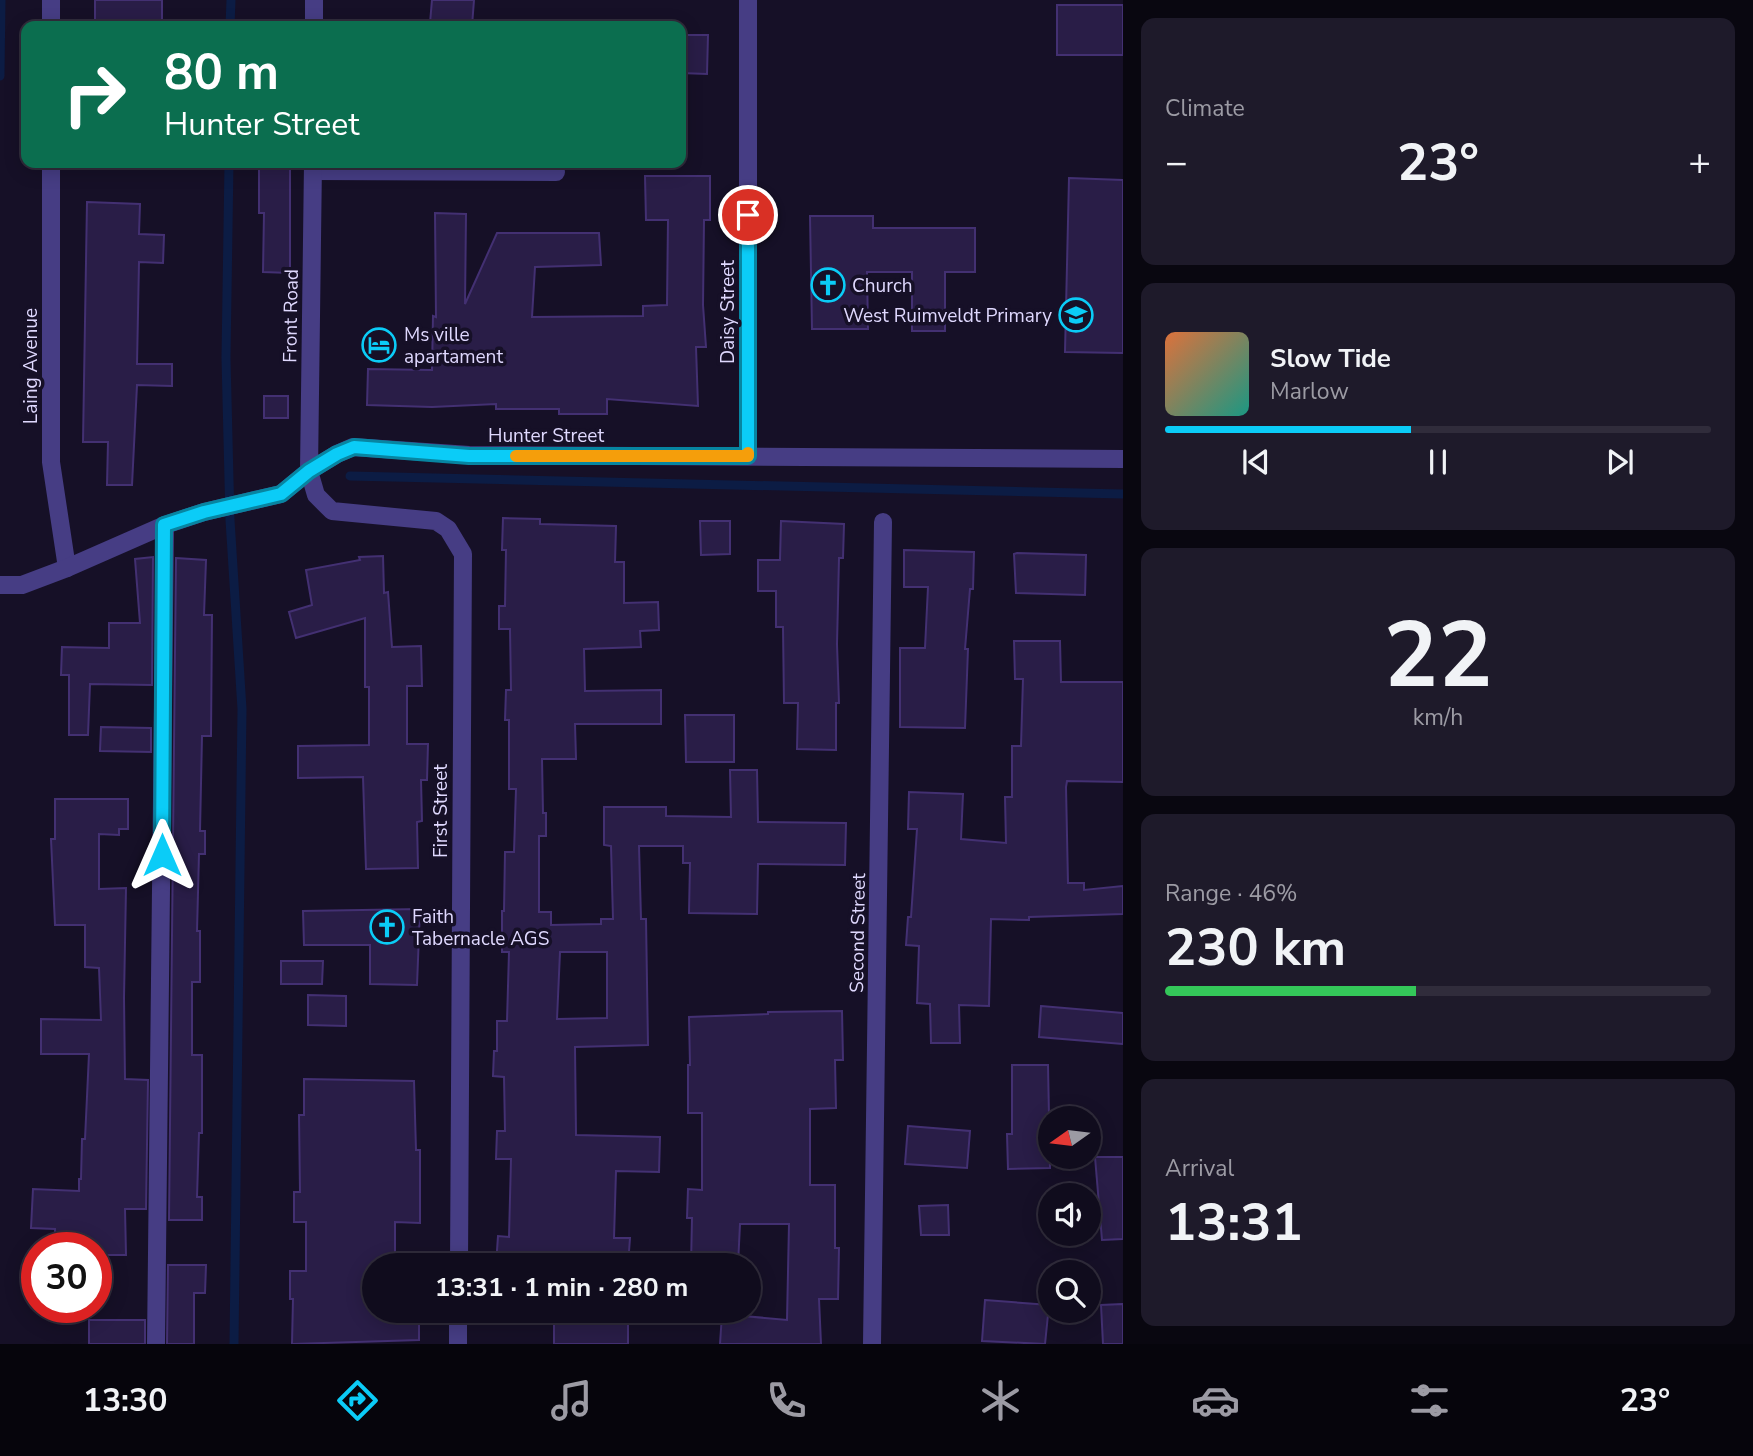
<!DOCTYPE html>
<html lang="en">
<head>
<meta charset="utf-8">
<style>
	body { margin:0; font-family:"Nunito Sans",sans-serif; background:#1e1a2a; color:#f1f3f6; height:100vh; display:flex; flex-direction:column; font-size:26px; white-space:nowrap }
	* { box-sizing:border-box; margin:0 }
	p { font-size:23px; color:#9c9ba4 }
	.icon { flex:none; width:38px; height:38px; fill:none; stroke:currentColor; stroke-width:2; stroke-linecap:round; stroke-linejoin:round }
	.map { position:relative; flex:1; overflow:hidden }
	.sheet { display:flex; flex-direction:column; gap:18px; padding:18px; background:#090710; width:630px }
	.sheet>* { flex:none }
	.banner { position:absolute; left:21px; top:21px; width:665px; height:147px; border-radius:14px; box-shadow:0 4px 18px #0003,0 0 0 2px #302c3b; background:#0b6e4f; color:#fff; overflow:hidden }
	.needle { width:46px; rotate:256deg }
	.buttons { position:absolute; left:1038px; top:1106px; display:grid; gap:14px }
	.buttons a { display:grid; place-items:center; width:63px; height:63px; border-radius:50%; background:#100c1d; box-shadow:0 4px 18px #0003,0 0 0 2px #302c3b; font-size:35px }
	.speed { position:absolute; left:21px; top:1232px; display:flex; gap:14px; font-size:35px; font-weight:700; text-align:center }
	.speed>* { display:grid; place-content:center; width:91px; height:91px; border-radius:50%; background:#100c1d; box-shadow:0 4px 18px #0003,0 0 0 2px #302c3b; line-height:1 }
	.speed .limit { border:10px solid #d22; background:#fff; color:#111 }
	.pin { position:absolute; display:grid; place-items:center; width:60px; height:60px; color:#fff; margin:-30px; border:4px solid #fff; border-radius:50%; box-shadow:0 2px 7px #0007 }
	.me { position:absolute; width:77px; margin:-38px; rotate:0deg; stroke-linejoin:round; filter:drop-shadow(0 0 5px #0008) }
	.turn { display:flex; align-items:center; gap:24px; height:147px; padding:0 28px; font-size:32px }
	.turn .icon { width:91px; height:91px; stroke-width:2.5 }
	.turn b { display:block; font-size:49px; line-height:60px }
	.big { font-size:52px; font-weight:700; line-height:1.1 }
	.sheet .widget { flex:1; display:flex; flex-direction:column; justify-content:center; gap:10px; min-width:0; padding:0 24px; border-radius:14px; background:#1e1a2a }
	.sheet .dial { align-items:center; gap:0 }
	.dial b { font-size:91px; line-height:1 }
	.song { display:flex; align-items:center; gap:21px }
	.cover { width:84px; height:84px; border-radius:10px; background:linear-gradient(135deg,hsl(20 70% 55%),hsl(170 70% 35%)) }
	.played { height:7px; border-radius:4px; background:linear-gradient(90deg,#0bccf7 45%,#302c3b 45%) }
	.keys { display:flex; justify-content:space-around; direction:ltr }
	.heat { display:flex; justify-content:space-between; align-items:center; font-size:38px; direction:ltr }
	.charge { height:10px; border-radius:5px; background:linear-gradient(90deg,#34c759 46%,#302c3b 0) }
	.trip { position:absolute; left:362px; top:1253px; width:399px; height:70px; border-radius:35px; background:#100c1d; box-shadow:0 4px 18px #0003,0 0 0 2px #302c3b; font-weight:700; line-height:70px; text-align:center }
	.menu { display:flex; height:112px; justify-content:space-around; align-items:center; background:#06050c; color:#9c9ba4 }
	.menu .icon { width:49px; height:49px }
	.menu .current { color:#0bccf7 }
	.menu b { font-size:32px; color:#f1f3f6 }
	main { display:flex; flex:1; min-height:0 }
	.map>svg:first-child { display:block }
</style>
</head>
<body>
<main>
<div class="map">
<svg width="1123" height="1344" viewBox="0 0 1123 1344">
	<rect width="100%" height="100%" fill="#161027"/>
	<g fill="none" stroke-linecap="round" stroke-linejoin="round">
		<path stroke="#0c1c44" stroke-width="9" d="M230 26 231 0
			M0 76 1 0
			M229 163 226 358 230 520 242 709 234 1344
			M350 476 1123 494"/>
	</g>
	<path fill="#291d47" stroke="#433072" stroke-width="2" fill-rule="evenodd" d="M95 0H162V26H95Z
		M432 0H474L472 26 430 23Z
		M1057 5H1123V55H1057Z
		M681 35H708L707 74 681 73Z
		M259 165 290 166V273L263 272 264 213H259Z
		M645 176H710V220H704L703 305 706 347H696L698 406 607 399V414H559V409H496V404L432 407 367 405 368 369 432 370 433 316 436 317 435 213 466 214 465 304 497 233H599L601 265 535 267 532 317 643 316V306L667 305 668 220H646Z
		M1069 178 1123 180V353L1065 352Z
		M87 202 140 204 139 234 164 235 163 263 139 262 137 364H172V386L137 385 132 485H107L108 442H83Z
		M810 216H873V228H975V272H945V331H912V272H867L868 329H812Z
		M264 396H288V418H264Z
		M503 518 540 519V524L616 526 615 562H624V603L658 602 659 630 640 631 641 647 584 649 585 691 661 690V724H575L576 759H542L543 813H546V836H539V912H551V925L601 924V919H613L611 846 604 845V807H666V816L731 817 730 770H757L758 822 846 823 845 865 758 864 757 914 689 913 690 863H683V846H639L641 919H646L648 1045 575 1047 576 1135 660 1137 659 1172 616 1171 614 1238H630L628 1265 552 1260V1265H496L498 1236 509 1237 511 1159H496L497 1131H505L504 1077 493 1076 494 1051H497V1021H507L509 952H502V911H504L505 852H514L516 789H509V720H505L506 690H511L510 629H499V606H505L506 550H502ZM560 952H607V1018L557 1019Z
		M700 521H730V554L701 555Z
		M781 521 844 524 843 558H839L837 644 839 703H836V750L797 749 798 703H784L783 627H776V591H758V560H780Z
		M904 550 974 552 973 589H970L965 649H968L965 728 900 727V648H925L928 587H904Z
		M1017 553 1086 555 1085 595 1016 593 1014 554Z
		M383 556 384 593 388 592 392 647 421 646 422 686H407V744H428L427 780H421L422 821 417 822 418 868 366 869 363 777 298 778V746L369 745V687H365V618L296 638 289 612 312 605 306 570 360 560 359 557Z
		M153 557 152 685 90 684 88 735H69V675H61L62 647 109 648V623H140L135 559Z
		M176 558 206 560 204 615H212L211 736H202L200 831H205V854H199L197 931H200V982H192V1055H202V1133H199L197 1197H202V1220H169Z
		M1014 641H1060L1061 682H1123V782L1067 781 1066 787 1068 883H1084V890L1123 886V914L1029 917V920L991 919 989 1006 959 1005 960 1043H931L930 1004 917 1003 919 946 906 945 908 917H911L917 829H908L909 792 963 794 961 839 1006 843 1005 797H1012V746H1021L1023 679H1015Z
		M685 715H734V762H686Z
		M101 727 151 728V752L100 751Z
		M55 799H128V829H119V835L99 834V889L126 888 124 998 125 1079 148 1080 146 1209H125L126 1255H96V1248H55V1229L31 1228 33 1189 79 1191V1179H81L82 1139H85L89 1054H41V1019L101 1020 99 968 85 967V925H55L51 839H55Z
		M420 909 417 985 370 984V945H304L303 911Z
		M281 961H323L322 984H281Z
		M308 995 346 996V1026L308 1025Z
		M1041 1006 1123 1013V1044L1039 1037Z
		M842 1011 843 1060H835L836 1108 810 1109V1185H835V1248H839L838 1299H819L821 1344H720L722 1314 787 1320 789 1224H740L738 1265H691L692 1218H687L688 1189 702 1190V1113H688V1065H690L689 1017 768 1014V1012Z
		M1012 1065H1048L1050 1168 1008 1169 1007 1134H1012Z
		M304 1079 414 1081 416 1150H420V1223L395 1222V1265H374V1312H419V1340L292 1344 293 1299H290V1271H306V1222H294V1192H300L299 1115H304Z
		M908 1126 970 1131 967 1168 905 1164Z
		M1095 1157H1123V1239L1102 1240Z
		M948 1205 949 1235H921L919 1206Z
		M168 1265H206L205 1293H194V1344H167Z
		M985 1300 1049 1305 1045 1344 982 1341Z
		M1123 1304V1344H1103L1101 1305Z
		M554 1315H628V1344H554Z
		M89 1320H145V1344H89Z"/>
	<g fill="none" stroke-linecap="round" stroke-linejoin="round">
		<path stroke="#463d84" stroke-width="18" d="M51 26V0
			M51 163V462L67 568
			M313 171 556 172
			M748 456V0
			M156 1344 165 525
			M872 1344 883 522"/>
		<path stroke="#463d84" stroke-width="18" d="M314 26V0
			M313 163 309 471 316 495 332 511 436 521 448 529 463 554 459 1265
			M0 585H22L67 568 165 525 204 512 281 494 309 471 337 454 353 447 469 455 1123 459
			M458 1344V1311"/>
	</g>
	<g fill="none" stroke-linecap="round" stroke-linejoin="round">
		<defs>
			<path id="route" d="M162 855 164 525 204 512 281 494 309 471 337 454 354 447 469 456H748V215"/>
		</defs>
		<use href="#route" stroke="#0785a1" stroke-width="18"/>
		<use href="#route" stroke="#0bccf7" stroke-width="12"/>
		<path stroke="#f59e0b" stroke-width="12" d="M516 456H748V453"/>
	</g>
	<defs>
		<symbol id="church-ring" viewBox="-11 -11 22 22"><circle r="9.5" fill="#161027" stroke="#0bccf7" stroke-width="1.5"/><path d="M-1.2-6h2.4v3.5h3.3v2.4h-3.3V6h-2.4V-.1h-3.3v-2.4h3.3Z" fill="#0bccf7"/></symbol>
		<symbol id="school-ring" viewBox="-11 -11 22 22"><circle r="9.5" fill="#161027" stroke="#0bccf7" stroke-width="1.5"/><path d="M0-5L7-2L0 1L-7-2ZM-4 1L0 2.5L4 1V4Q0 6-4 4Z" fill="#0bccf7"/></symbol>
		<symbol id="hotel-ring" viewBox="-11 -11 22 22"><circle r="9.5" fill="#161027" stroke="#0bccf7" stroke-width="1.5"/><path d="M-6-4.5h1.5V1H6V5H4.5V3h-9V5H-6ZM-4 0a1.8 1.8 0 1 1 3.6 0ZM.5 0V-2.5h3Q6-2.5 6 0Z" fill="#0bccf7"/></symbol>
	</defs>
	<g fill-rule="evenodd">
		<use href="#church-ring" x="809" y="266" width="38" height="38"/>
		<use href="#school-ring" x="1057" y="296" width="38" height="38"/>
		<use href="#hotel-ring" x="360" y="326" width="38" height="38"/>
		<use href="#church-ring" x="368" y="908" width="38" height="38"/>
	</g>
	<g text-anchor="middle" stroke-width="7" stroke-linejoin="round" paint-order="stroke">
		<g font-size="19" fill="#dfd8fe" stroke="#161027" text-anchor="start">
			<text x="852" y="292">Church</text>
			<text x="1052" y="322" text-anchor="end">West Ruimveldt Primary</text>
			<text x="404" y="341">Ms ville<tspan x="404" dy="22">apartament</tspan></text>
			<text x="412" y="923">Faith<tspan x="412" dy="22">Tabernacle AGS</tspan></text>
		</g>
		<g font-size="19" fill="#dfd8fe" stroke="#161027">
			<text transform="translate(727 312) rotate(-90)" y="7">Daisy Street</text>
			<text transform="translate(290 316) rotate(-89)" y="7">Front Road</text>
			<text transform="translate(30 366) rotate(-90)" y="7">Laing Avenue</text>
			<text x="546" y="442">Hunter Street</text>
			<text transform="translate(440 811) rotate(-90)" y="7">First Street</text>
			<text transform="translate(857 933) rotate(-89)" y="7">Second Street</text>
		</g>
	</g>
</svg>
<div class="buttons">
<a><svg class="needle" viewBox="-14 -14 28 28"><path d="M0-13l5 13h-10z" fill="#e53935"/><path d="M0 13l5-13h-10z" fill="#9c9ba4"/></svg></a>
<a><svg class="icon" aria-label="sound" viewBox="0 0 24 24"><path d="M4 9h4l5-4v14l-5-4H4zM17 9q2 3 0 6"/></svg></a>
<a><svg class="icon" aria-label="search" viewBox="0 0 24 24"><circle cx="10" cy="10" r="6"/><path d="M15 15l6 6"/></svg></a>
</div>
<div class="speed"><div class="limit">30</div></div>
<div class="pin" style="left:748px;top:215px;background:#d93025"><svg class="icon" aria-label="arrive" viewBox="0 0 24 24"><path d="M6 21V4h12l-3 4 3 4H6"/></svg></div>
<svg class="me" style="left:162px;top:855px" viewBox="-20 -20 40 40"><path d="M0-17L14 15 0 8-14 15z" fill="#0bccf7" stroke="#fff" stroke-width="4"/></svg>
<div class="trip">13:31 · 1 min · 280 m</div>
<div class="banner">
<div class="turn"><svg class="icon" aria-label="right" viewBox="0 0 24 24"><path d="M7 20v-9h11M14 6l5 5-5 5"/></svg><div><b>80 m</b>Hunter Street</div></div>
</div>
</div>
<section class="sheet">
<div class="widget"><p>Climate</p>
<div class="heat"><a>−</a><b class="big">23°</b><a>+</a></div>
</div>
<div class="widget">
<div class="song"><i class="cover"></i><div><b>Slow Tide</b><p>Marlow</p></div></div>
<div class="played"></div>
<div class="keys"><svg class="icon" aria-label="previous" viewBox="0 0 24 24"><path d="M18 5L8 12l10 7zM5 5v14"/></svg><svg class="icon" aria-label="pause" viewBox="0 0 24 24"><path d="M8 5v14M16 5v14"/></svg><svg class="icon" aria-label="next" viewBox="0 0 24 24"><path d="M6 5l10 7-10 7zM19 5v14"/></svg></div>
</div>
<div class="widget dial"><b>22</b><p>km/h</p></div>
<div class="widget"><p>Range · 46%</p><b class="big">230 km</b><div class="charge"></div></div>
<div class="widget"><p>Arrival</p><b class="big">13:31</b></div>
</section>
</main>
<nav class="menu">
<b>13:30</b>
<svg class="icon current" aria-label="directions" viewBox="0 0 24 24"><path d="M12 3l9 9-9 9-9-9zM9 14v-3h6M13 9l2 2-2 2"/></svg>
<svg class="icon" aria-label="music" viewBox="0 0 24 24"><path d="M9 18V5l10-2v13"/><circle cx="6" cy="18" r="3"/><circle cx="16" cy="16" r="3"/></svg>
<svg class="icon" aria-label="phone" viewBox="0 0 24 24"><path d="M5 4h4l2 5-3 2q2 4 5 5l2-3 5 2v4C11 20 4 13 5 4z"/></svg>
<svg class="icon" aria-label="climate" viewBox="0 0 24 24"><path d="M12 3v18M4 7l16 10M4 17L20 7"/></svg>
<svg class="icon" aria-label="car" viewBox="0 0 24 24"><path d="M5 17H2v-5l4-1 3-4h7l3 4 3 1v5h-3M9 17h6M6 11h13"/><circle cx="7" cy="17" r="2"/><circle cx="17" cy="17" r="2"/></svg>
<svg class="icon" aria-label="filters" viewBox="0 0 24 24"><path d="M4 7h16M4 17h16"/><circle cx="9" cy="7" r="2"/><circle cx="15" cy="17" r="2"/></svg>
<b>23°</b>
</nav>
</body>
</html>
